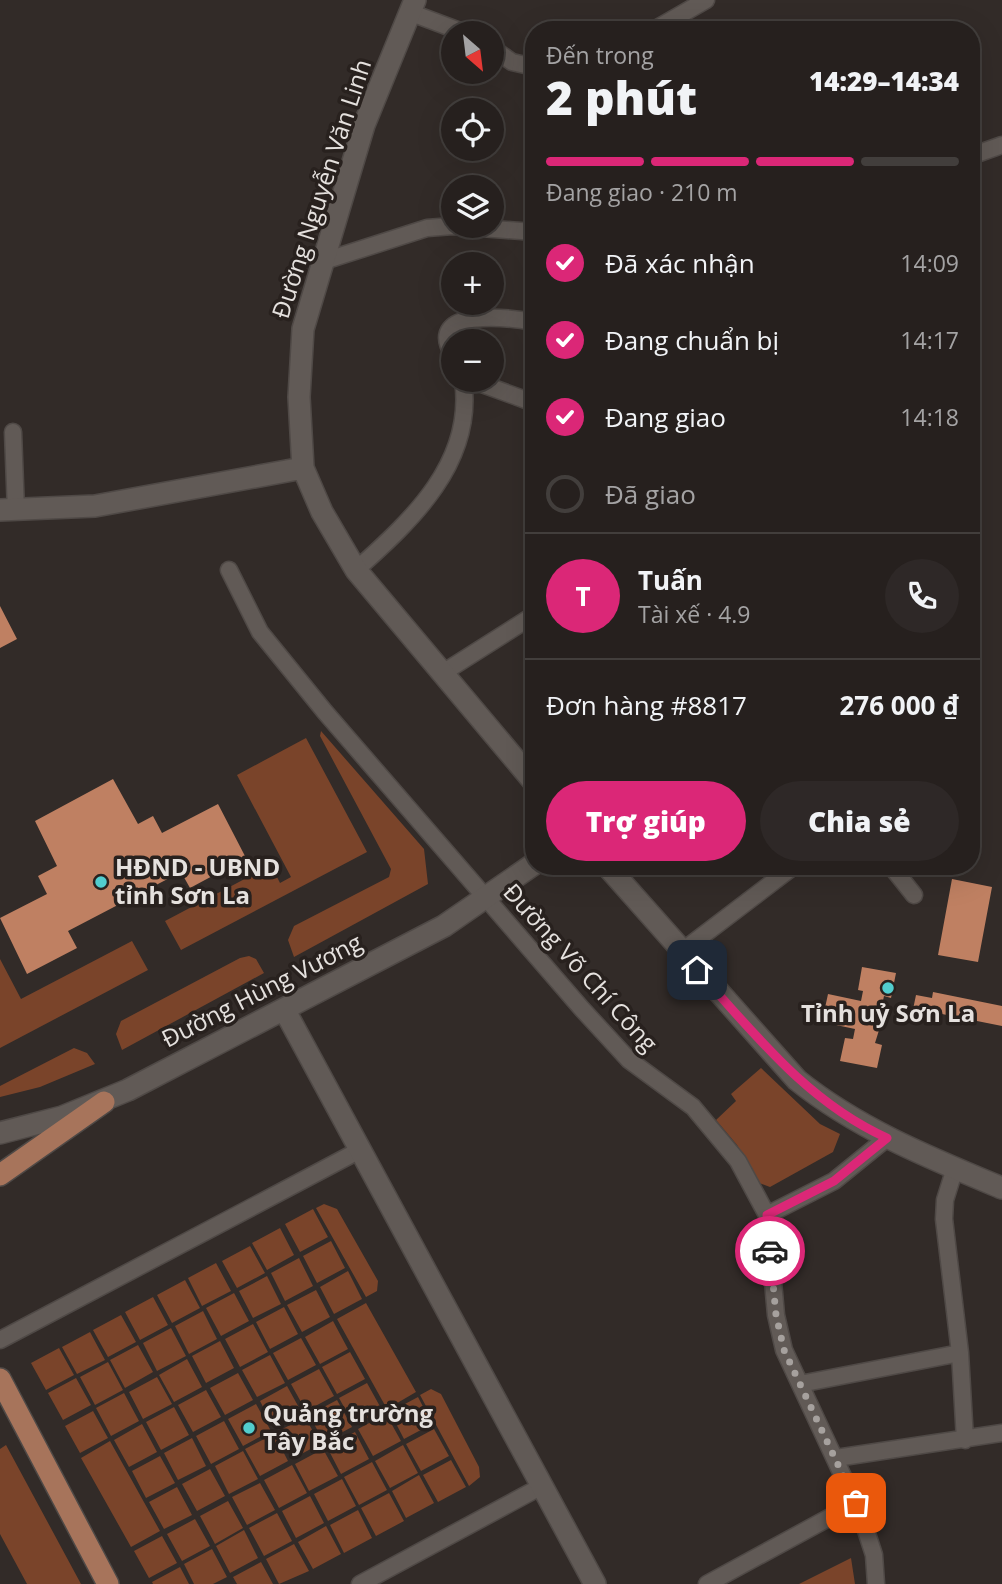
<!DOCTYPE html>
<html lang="vi">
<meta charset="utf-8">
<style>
:root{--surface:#26201e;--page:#2e2827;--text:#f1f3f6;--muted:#a4a3a4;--line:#423e3c;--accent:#db2777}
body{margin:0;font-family:"Open Sans",sans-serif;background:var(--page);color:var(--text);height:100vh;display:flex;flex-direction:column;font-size:26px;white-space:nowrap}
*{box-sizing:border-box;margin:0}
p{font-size:23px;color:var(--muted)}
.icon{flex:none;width:38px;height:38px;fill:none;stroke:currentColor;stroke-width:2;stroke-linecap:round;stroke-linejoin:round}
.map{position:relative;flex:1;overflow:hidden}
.drawer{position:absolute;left:525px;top:21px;width:455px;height:854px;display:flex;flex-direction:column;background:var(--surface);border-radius:28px;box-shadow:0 7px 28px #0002,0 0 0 2px var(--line)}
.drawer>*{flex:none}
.needle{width:46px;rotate:152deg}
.fabs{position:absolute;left:441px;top:21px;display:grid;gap:14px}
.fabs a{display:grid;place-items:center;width:63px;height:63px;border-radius:50%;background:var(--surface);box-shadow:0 7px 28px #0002,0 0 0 2px var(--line);font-size:35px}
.pin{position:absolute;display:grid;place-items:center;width:60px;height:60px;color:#fff;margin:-30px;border-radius:14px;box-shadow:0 4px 10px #0006}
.courier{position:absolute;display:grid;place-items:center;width:70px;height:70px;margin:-35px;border:5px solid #db2777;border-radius:50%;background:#fff;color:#222;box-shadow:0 2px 9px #0007}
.headline em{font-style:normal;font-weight:800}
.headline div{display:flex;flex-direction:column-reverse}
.headline{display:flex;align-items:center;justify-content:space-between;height:119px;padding:0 21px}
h1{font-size:46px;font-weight:800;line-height:52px}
.bar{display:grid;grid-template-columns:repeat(4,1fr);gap:10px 7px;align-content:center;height:84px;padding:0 21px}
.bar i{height:9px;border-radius:5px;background:var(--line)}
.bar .active{background:var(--accent)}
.bar p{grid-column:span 4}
.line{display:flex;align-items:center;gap:18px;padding:0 21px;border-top:2px solid var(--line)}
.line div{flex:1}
.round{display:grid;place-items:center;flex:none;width:74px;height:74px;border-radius:37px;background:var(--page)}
ol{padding:0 21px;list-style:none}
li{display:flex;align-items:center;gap:21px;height:77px}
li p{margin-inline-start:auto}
li .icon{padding:7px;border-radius:50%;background:var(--accent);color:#fff;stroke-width:4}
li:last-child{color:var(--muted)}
li i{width:38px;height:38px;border:4px solid var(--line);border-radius:50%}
.cta{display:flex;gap:14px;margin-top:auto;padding:14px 21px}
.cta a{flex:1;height:80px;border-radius:42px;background:var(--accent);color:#fff;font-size:28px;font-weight:800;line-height:80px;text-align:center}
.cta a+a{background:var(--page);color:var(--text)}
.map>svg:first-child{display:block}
</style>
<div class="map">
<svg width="1002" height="1584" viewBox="0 0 1002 1584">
<rect width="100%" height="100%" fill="#322b28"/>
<!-- green -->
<path fill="#7a442a" d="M321 731 424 849 428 884 294 957 288 940 294 926 389 877 391 869 320 736Z
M306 738 367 852 181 950 165 921 271 865 280 883 291 877 237 775Z
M132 941 148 970 0 1048V959L21 999Z
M249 956 256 959 264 973 122 1050 116 1034 121 1021 240 958Z
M74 1048 87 1053 95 1064 40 1087 0 1097V1086Z
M761 1068 820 1124 840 1134 833 1152 770 1187 759 1183 737 1145 716 1120 736 1101 731 1094Z
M324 1204 337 1209 378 1281 377 1291 366 1297 316 1208Z
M313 1209 328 1237 300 1252 285 1224Z
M280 1228 294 1255 267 1270 252 1243Z
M331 1241 345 1268 317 1283 303 1256Z
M250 1246 265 1273 237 1288 222 1261Z
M299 1258 313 1286 285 1301 271 1273Z
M216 1263 231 1291 202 1306 188 1278Z
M348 1271 362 1299 334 1314 320 1287Z
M267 1276 281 1304 253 1318 239 1291Z
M185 1280 200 1308 172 1323 157 1295Z
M316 1290 330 1317 302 1332 287 1305Z
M234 1293 249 1321 221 1336 206 1308Z
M153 1297 168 1325 140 1340 125 1312Z
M366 1303 416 1392 387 1409 337 1319Z
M284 1307 298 1334 270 1349 256 1322Z
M203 1311 217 1339 189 1354 175 1326Z
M121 1315 136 1342 108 1357 93 1330Z
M333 1321 348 1349 320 1364 305 1337Z
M253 1324 268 1352 240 1367 225 1339Z
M171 1328 186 1356 157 1371 143 1343Z
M90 1332 105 1360 77 1374 62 1347Z
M301 1338 316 1365 288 1380 273 1353Z
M220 1341 234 1368 206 1383 192 1356Z
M138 1345 153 1372 125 1388 110 1360Z
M59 1348 74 1375 46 1390 31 1363Z
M350 1352 365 1379 337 1394 322 1367Z
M270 1355 285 1383 257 1397 242 1370Z
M187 1359 202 1387 174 1402 159 1375Z
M108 1362 123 1390 95 1405 80 1377Z
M319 1369 334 1396 306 1411 291 1384Z
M238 1373 253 1400 225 1415 210 1388Z
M157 1377 172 1404 143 1419 129 1392Z
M76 1378 91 1405 63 1420 48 1393Z
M367 1383 382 1410 354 1425 339 1398Z
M287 1386 302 1413 274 1428 260 1401Z
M431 1389 441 1394 479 1467 480 1477 469 1486 420 1395Z
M206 1390 221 1417 193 1432 178 1405Z
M124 1393 139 1421 111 1436 96 1408Z
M418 1397 432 1424 404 1439 390 1412Z
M337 1400 352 1427 324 1442 309 1415Z
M256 1404 271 1431 243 1446 228 1419Z
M174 1407 189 1435 161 1450 146 1422Z
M93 1411 108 1438 80 1453 65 1426Z
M386 1414 401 1441 373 1456 358 1429Z
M305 1417 320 1444 292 1459 277 1432Z
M224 1421 239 1449 211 1464 196 1436Z
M142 1424 157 1452 129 1467 114 1440Z
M434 1429 449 1456 421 1471 406 1444Z
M355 1432 369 1459 341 1474 327 1447Z
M274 1434 288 1461 260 1476 245 1449Z
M192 1438 206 1466 178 1480 164 1453Z
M110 1441 160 1531 131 1547 81 1458Z
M6 1445 81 1584H27L0 1534V1449Z
M403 1445 418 1473 390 1488 375 1461Z
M323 1449 338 1476 309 1491 295 1464Z
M243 1451 258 1479 229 1494 215 1466Z
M160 1456 175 1483 146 1498 132 1471Z
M451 1460 466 1487 438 1502 423 1475Z
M372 1462 387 1490 359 1505 344 1477Z
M292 1465 307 1493 279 1508 264 1480Z
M210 1469 225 1496 197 1511 182 1484Z
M419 1475 434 1503 406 1518 392 1491Z
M342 1479 356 1506 328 1521 314 1494Z
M260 1483 275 1510 247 1525 232 1497Z
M177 1487 192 1515 164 1529 149 1502Z
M389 1493 404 1521 376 1536 361 1508Z
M310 1496 324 1523 296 1538 282 1511Z
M228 1501 243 1528 215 1544 200 1516Z
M358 1510 372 1538 344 1553 330 1525Z
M277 1513 292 1541 264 1556 249 1528Z
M195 1519 210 1546 182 1561 167 1534Z
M326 1526 341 1554 313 1569 298 1542Z
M244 1530 258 1558 230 1573 216 1546Z
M162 1536 177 1563 149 1578 134 1551Z
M294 1544 309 1571 279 1584 266 1559Z
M212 1549 227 1577 213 1584H194L184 1564Z
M851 1558 855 1584H798H799Z
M261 1562 273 1584H237L233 1577Z
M180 1567 189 1584H153L152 1582Z"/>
<!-- building -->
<path fill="#bf8062" d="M0 606 17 639 0 648Z
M113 779 138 824 153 816 162 833 218 804 246 858 190 888 181 872 68 931 77 948 27 974 0 918 47 894 38 876 57 866 35 821Z
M952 879 992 887 978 962 938 955Z
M862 967 896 973 891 998 884 996 881 1010 885 1011 875 1043 882 1045 877 1068 840 1061 845 1038 853 1039 855 1029 822 1022 828 994 861 1001 863 991 858 990Z
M933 992 1002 1006V1026L932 1012 930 1023 911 1019 916 995 932 998Z"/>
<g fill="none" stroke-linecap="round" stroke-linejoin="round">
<defs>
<path id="street" d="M409 12 465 33
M654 30 706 0
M492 48 512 62 534 67
M971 156 1002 145
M454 226 534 232
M321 262 427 228 453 226
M453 355C424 306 512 318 534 322
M471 380 534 403
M13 432 16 511
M229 570 260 632 325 712 582 1009 629 1060 693 1107 738 1161 767 1215 776 1315 784 1350 861 1515 874 1555 876 1584
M356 570C412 520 475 462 463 380
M441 674 534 615
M891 866 914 895
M681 952 794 866
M955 1168 945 1200 944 1219 960 1353 965 1440
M767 1215 834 1181 887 1138
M0 1340 360 1150
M800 1384 960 1353
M836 1458 1002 1433
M360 1584 542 1486
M707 1584 856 1503"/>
<path id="secondary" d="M415 0 364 125 303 329 299 397 303 468 322 512 356 570 534 782
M0 510 95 506 303 468
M607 866 797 1080C858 1129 930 1158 1002 1188
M284 1009 595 1584
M0 1133 62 1117 128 1090 444 926 534 864"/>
<path id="primary" d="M0 1175 104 1102
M0 1379 108 1584"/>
</defs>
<!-- street casing -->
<use href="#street" stroke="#4f4946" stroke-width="19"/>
<!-- secondary casing -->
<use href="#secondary" stroke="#4f4946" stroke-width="24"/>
<!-- primary casing -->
<use href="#primary" stroke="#4f4946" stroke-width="24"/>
<!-- street -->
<use href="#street" stroke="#615a56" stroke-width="16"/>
<!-- secondary -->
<use href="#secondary" stroke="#615a56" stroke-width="21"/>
<!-- primary -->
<use href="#primary" stroke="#a7745b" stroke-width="21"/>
</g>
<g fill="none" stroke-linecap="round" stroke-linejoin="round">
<!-- done -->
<path stroke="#a6a19e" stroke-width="7" stroke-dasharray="0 12.6" d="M770 1251 776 1315 784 1350 856 1503"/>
<!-- route -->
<path stroke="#db2777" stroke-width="9" d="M697 970C754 1033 807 1102 887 1138L834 1181 767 1215 770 1251"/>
</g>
<!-- markers -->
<g fill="#52cdce" stroke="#28211e" stroke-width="2.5">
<circle cx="101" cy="882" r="7"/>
<circle cx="888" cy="988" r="7"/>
<circle cx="249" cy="1428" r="7"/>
</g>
<g text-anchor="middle" stroke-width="7" stroke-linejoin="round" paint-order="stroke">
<!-- street labels -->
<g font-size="24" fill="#e5e1de" stroke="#28211e">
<text transform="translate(322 189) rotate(-72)" y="8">Đường Nguyễn Văn Linh</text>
<text transform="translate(580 968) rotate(48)" y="8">Đường Võ Chí Công</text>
<text transform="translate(262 991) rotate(-27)" y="8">Đường Hùng Vương</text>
</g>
<!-- poi labels -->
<g font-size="24" font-weight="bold" fill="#e5e1de" stroke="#28211e" text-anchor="start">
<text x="115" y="876">HĐND - UBND<tspan x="115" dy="28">tỉnh Sơn La</tspan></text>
<text x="888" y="1022" text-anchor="middle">Tỉnh uỷ Sơn La</text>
<text x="263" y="1422">Quảng trường<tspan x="263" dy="28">Tây Bắc</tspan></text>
</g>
</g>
</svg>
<div class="fabs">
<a><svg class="needle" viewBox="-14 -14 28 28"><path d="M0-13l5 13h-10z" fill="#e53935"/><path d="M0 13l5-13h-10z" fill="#a4a3a4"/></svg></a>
<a><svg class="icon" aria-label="locate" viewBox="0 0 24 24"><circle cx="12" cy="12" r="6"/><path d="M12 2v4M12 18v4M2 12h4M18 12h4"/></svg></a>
<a><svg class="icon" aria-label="layers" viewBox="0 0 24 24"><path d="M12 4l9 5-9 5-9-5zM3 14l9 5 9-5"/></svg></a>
<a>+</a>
<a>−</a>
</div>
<div class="pin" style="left:856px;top:1503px;background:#ea580c"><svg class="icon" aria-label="bag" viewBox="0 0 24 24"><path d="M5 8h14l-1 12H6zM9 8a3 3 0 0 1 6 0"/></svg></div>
<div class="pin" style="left:697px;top:970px;background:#1f2937"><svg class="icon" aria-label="home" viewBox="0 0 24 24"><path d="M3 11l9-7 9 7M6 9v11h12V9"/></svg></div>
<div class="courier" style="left:770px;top:1251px"><svg class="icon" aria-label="car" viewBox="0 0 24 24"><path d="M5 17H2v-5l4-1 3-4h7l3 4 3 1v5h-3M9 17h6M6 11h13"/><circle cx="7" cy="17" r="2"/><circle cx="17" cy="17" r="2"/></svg></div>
<section class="drawer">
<div class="headline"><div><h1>2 phút</h1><p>Đến trong</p></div><em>14:29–14:34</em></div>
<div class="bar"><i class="active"></i><i class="active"></i><i class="active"></i><i></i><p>Đang giao · 210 m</p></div>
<ol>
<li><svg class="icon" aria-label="check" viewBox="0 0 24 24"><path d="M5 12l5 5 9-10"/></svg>Đã xác nhận<p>14:09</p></li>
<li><svg class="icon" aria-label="check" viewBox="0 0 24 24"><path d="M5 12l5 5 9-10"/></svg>Đang chuẩn bị<p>14:17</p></li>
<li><svg class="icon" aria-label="check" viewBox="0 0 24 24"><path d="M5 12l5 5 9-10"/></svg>Đang giao<p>14:18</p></li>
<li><i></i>Đã giao</li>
</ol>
<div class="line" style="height:126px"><b class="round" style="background:var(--accent);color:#fff">T</b><div><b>Tuấn</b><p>Tài xế · 4.9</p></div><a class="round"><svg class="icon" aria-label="phone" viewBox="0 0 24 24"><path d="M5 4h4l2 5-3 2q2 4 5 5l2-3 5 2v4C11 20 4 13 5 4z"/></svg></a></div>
<div class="line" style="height:91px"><div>Đơn hàng #8817</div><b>276 000 ₫</b></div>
<div class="cta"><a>Trợ giúp</a><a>Chia sẻ</a></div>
</section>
</div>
